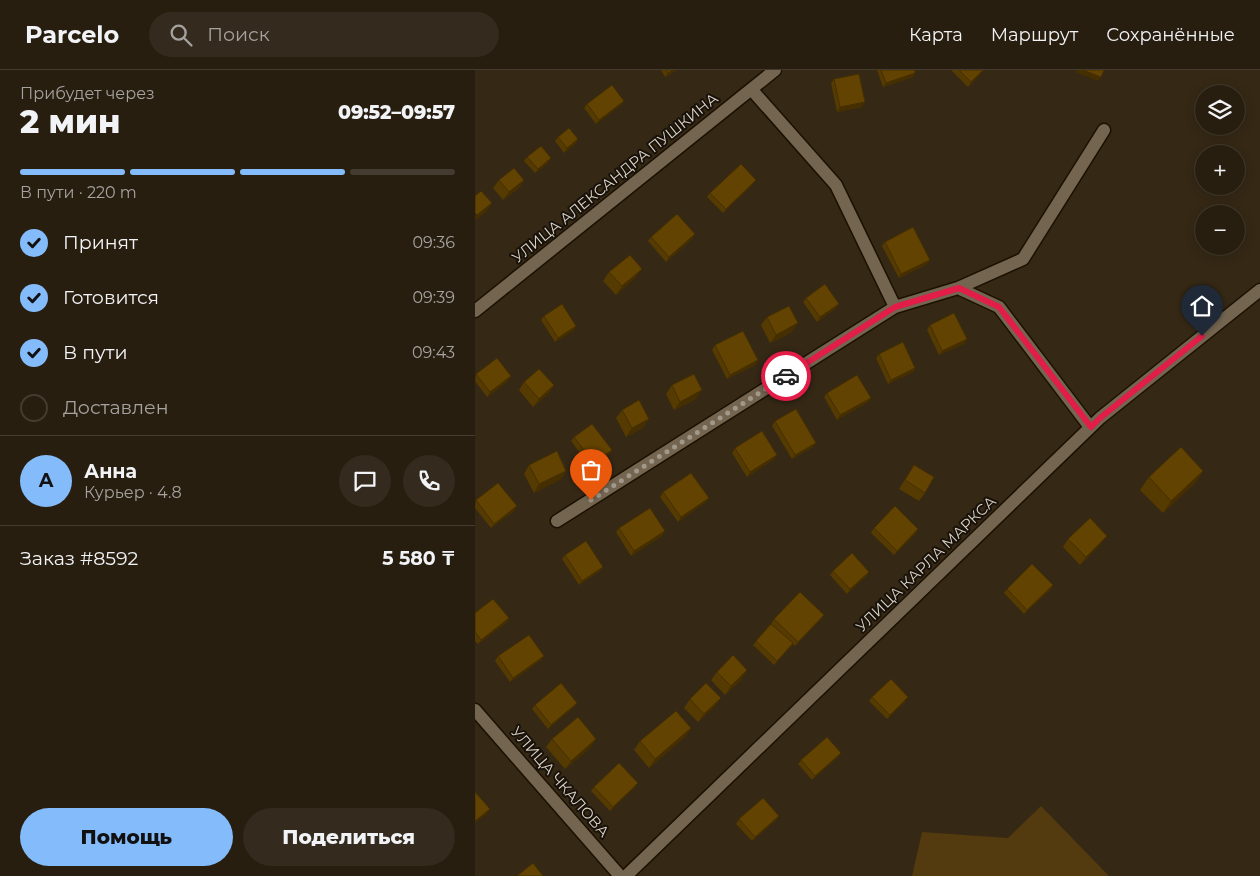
<!DOCTYPE html>
<html lang="ru">
<meta charset="utf-8">
<style>
:root{--surface:#281e10;--page:#342b1e;--text:#f1f3f6;--muted:#a5a29f;--line:#443c30;--accent:#84bcfb}
body{margin:0;font-family:Montserrat,sans-serif;background:var(--page);color:var(--text);height:100vh;display:flex;flex-direction:column;font-size:19px;white-space:nowrap}
*{box-sizing:border-box;margin:0}
p{font-size:16px;color:var(--muted)}
.icon{flex:none;width:28px;height:28px;fill:none;stroke:currentColor;stroke-width:2;stroke-linecap:round;stroke-linejoin:round}
.map{position:relative;flex:1;overflow:hidden}
.drawer{display:flex;flex-direction:column;background:var(--surface);width:475px}
.drawer>*{flex:none}
.controls{position:absolute;left:720px;top:15px;display:grid;gap:10px}
.controls a{display:grid;place-items:center;width:50px;height:50px;border-radius:50%;background:var(--surface);box-shadow:0 2px 12px #0003,0 0 0 1px var(--line);font-size:25px}
.pin{position:absolute;display:grid;place-items:center;width:42px;height:42px;color:#fff;margin:-51px -21px;border-radius:50% 50% 50% 0;rotate:-45deg;box-shadow:0 0 5px #0007}
.pin .icon{rotate:45deg}
.courier{position:absolute;display:grid;place-items:center;width:50px;height:50px;margin:-25px;border:4px solid #e11d48;border-radius:50%;background:#fff;color:#222;box-shadow:0 1px 6px #0007}
.headline em{font-style:normal;font-weight:800}
.headline div{display:flex;flex-direction:column-reverse}
.headline{display:flex;align-items:center;justify-content:space-between;height:85px;padding:0 20px}
h1{font-size:32px;font-weight:800;line-height:38px}
.bar{display:grid;grid-template-columns:repeat(4,1fr);gap:8px 5px;align-content:center;height:60px;padding:0 20px}
.bar i{height:6px;border-radius:4px;background:var(--line)}
.bar .current{background:var(--accent)}
.bar p{grid-column:span 4}
.line{display:flex;align-items:center;gap:12px;padding:0 20px;border-top:1px solid var(--line)}
.line div{flex:1}
.round{display:grid;place-items:center;flex:none;width:52px;height:52px;border-radius:26px;background:var(--page)}
ol{padding:0 20px;list-style:none}
li{display:flex;align-items:center;gap:15px;height:55px}
li p{margin-inline-start:auto}
li .icon{padding:5px;border-radius:50%;background:var(--accent);color:#111;stroke-width:4}
li:last-child{color:var(--muted)}
li i{width:28px;height:28px;border:2px solid var(--line);border-radius:50%}
.button{display:flex;gap:10px;margin-top:auto;padding:10px 20px}
.button a{flex:1;height:58px;border-radius:30px;background:var(--accent);color:#111;font-size:20px;font-weight:800;line-height:58px;text-align:center}
.button a+a{background:var(--page);color:var(--text)}
header{display:flex;align-items:center;gap:30px;box-sizing:border-box;height:70px;padding:0 25px;background:var(--surface);border-bottom:1px solid var(--line)}
header strong{font-size:24px}
nav{display:flex;gap:28px;margin-inline-start:auto;font-size:18px}
.search{width:350px;height:45px;background:var(--page);display:flex;align-items:center;gap:12px;box-sizing:border-box;padding:0 18px;border-radius:28px;color:var(--muted);font-size:19px}
main{display:flex;flex:1;min-height:0}
.map>svg:first-child{display:block}
</style>
<header>
<strong>Parcelo</strong>
<div class="search"><svg class="icon" aria-label="search" viewBox="0 0 24 24"><circle cx="10" cy="10" r="6"/><path d="M15 15l6 6"/></svg>Поиск</div>
<nav><a>Карта</a><a>Маршрут</a><a>Сохранённые</a></nav>
</header>
<main>
<section class="drawer">
<div class="headline"><div><h1>2 мин</h1><p>Прибудет через</p></div><em>09:52–09:57</em></div>
<div class="bar"><i class="current"></i><i class="current"></i><i class="current"></i><i></i><p>В пути · 220 m</p></div>
<ol>
<li><svg class="icon" aria-label="check" viewBox="0 0 24 24"><path d="M5 12l5 5 9-10"/></svg>Принят<p>09:36</p></li>
<li><svg class="icon" aria-label="check" viewBox="0 0 24 24"><path d="M5 12l5 5 9-10"/></svg>Готовится<p>09:39</p></li>
<li><svg class="icon" aria-label="check" viewBox="0 0 24 24"><path d="M5 12l5 5 9-10"/></svg>В пути<p>09:43</p></li>
<li><i></i>Доставлен</li>
</ol>
<div class="line" style="height:90px"><b class="round" style="background:var(--accent);color:#111">А</b><div><b>Анна</b><p>Курьер · 4.8</p></div><a class="round"><svg class="icon" aria-label="chat" viewBox="0 0 24 24"><path d="M4 5h16v11H9l-5 4z"/></svg></a><a class="round"><svg class="icon" aria-label="phone" viewBox="0 0 24 24"><path d="M5 4h4l2 5-3 2q2 4 5 5l2-3 5 2v4C11 20 4 13 5 4z"/></svg></a></div>
<div class="line" style="height:65px"><div>Заказ #8592</div><b>5 580 ₸</b></div>
<div class="button"><a>Помощь</a><a>Поделиться</a></div>
</section>
<div class="map">
<svg width="785" height="806" viewBox="0 0 785 806">
<rect width="100%" height="100%" fill="#352815"/>
<!-- green -->
<path fill="#533a0f" d="M566 736 634 806H437L447 762 533 768Z"/>
<g fill="none" stroke-linecap="round" stroke-linejoin="round">
<defs>
<path id="minor" d="M277 20 361 115 420 237
M483 218 548 189 629 60
M0 241 300 0
M82 451 420 237 483 218 524 237 615 357
M0 640 145 806
M151 806 625 348 785 220"/>
</defs>
<!-- minor casing -->
<use href="#minor" stroke="#1c1101" stroke-width="15"/>
<!-- minor -->
<use href="#minor" stroke="#736550" stroke-width="12"/>
</g>
<!-- wall -->
<path fill="#553a01" d="M186 0H202L190 7Z
M402 0H440L438 7 408 17Z
M476 0H509L493 17Z
M359 9 387 37 362 42 356 13Z
M149 31 146 35 121 54 109 38 112 34Z
M83 67 103 69 100 74 89 83 80 71Z
M52 87 73 93 60 103 49 91Z
M24 110H49L43 119 28 130 18 118Z
M278 114 248 143 232 127 235 123Z
M176 167 217 169 191 192 173 171Z
M410 172 455 190 452 194 424 208 407 176Z
M134 202 161 207 141 225 128 211Z
M331 228 361 238 342 252 328 232Z
M69 246 101 256 98 261 80 272 66 250Z
M292 247 317 262 295 273 286 255Z
M455 255 492 269 489 274 464 285 452 260Z
M240 275 283 290 280 295 252 309 237 280Z
M404 284 440 298 438 302 413 314 401 288Z
M1 304 33 311 12 327 0 311Z
M49 312 79 315 73 324 58 337 44 320Z
M197 315 221 329 199 340 191 324Z
M352 323 396 328 393 332 362 350 349 327Z
M147 340 168 358 151 367 141 348Z
M300 351 338 377 317 389 297 356Z
M99 367 137 380 134 384 116 398 96 371Z
M260 378 302 385 299 389 272 407 257 383Z
M54 395 91 401 86 409 59 423 49 404Z
M439 395 450 423 444 431 424 419Z
M728 401 720 413 688 443 665 420 674 407Z
M188 422 234 428 231 432 203 452 185 427Z
M1 430 39 441 16 458 0 438Z
M144 458 190 461 187 466 156 486 141 462Z
M399 458 443 459 440 464 419 485 396 463Z
M593 469 626 474 605 495 588 477Z
M90 485 128 497 125 501 104 515 87 489Z
M358 501 394 502 391 506 372 524 355 505Z
M578 515 575 520 549 544 529 523 532 519Z
M0 543 34 548 31 553 3 574 0 571Z
M299 549H346L320 576 318 574 299 595 278 575 296 554Z
M23 586 66 590 35 612 20 591Z
M242 602 267 609 250 625 236 610Z
M397 627 430 632 412 649 394 631Z
M215 629 240 636 223 652 209 638Z
M102 633 99 637 73 659 57 639 60 635Z
M216 658 210 667 174 698 159 680 165 671Z
M77 669 116 677 90 699 71 677Z
M363 687 337 710 323 694 326 690Z
M119 717H160L135 741 116 721Z
M264 749 301 750 277 771 261 754Z"/>
<!-- shaded-wall -->
<path fill="#452f01" d="M198 0H202L190 7 193 3Z
M508 0H509L493 17 496 12Z
M602 0H608L626 7 623 11 600 2Z
M440 3 438 7 408 17 411 13Z
M149 31 146 35 121 54 124 50Z
M390 32 387 37 362 42 365 37Z
M103 69 100 74 89 83 92 78Z
M76 88 73 93 60 103 63 99Z
M49 110 43 119 28 130 34 122Z
M281 110 278 114 248 143 251 139Z
M17 133 11 142 0 150V147L2 145Z
M220 164 217 169 191 192 194 187Z
M455 190 452 194 424 208 426 204Z
M167 199 161 207 141 225 147 216Z
M364 234 361 238 342 252 345 247Z
M323 253 317 262 295 273 301 265Z
M101 256 98 261 80 272 83 268Z
M492 269 489 274 464 285 467 281Z
M283 290 280 295 252 309 255 305Z
M440 298 438 302 413 314 416 310Z
M36 306 33 311 12 327 15 322Z
M79 315 73 324 58 337 64 329Z
M227 320 221 329 199 340 205 332Z
M396 328 393 332 362 350 365 345Z
M174 349 168 358 151 367 157 358Z
M341 373 338 377 317 389 320 385Z
M137 380 134 384 116 398 119 393Z
M302 385 299 389 272 407 275 402Z
M91 401 86 409 59 423 64 414Z
M728 401 720 413 688 443 696 431Z
M234 428 231 432 203 452 206 447Z
M42 436 39 441 16 458 19 454Z
M443 459 440 464 419 485 422 481Z
M190 461 187 466 156 486 159 481Z
M632 466 626 474 605 495 611 487Z
M128 497 125 501 104 515 107 511Z
M394 502 391 506 372 524 375 519Z
M578 515 575 520 549 544 552 540Z
M349 545 346 549 320 576 323 572Z
M34 548 31 553 3 574 6 570Z
M69 586 66 590 35 612 38 608Z
M272 600 267 609 250 625 256 616Z
M433 627 430 632 412 649 415 645Z
M246 628 240 636 223 652 229 644Z
M102 633 99 637 73 659 76 655Z
M216 658 210 667 174 698 180 689Z
M121 669 116 677 90 699 96 691Z
M366 683 363 687 337 710 340 706Z
M163 713 160 717 135 741 138 737Z
M15 739 12 744 0 753V751Z
M304 746 301 750 277 771 280 767Z"/>
<!-- building -->
<path fill="#634301" stroke="#452f01" d="M191 0H198L193 3Z
M406 0H440V3L411 13Z
M484 0H508L496 12Z
M608 0H629L626 7Z
M384 4 390 32 365 37 359 9Z
M137 15 149 31 124 50 112 34Z
M94 58 103 69 92 78 83 67Z
M66 76 76 88 63 99 52 87Z
M266 94 281 110 251 139 235 123Z
M39 98 49 110 34 122 24 110Z
M6 121 17 133 2 145 0 143V126Z
M202 144 220 164 194 187 176 167Z
M438 157 455 190 426 204 410 172Z
M155 185 167 199 147 216 134 202Z
M350 214 364 234 345 247 331 228Z
M87 234 101 256 83 268 69 246Z
M314 236 323 253 301 265 292 247Z
M479 243 492 269 467 281 455 255Z
M268 261 283 290 255 305 240 275Z
M428 272 440 298 416 310 404 284Z
M22 288 36 306 15 322 1 304Z
M64 299 79 315 64 329 49 312Z
M219 304 227 320 205 332 197 315Z
M382 305 396 328 365 345 352 323Z
M164 330 174 349 157 358 147 340Z
M321 339 341 373 320 385 300 351Z
M117 354 137 380 119 393 99 367Z
M287 361 302 385 275 402 260 378Z
M706 377 728 401 696 431 674 407Z
M82 381 91 401 64 414 54 395Z
M439 395 459 407 450 423 430 410Z
M216 403 234 428 206 447 188 422Z
M23 413 42 436 19 454 1 430Z
M420 436 443 459 422 481 399 458Z
M175 438 190 461 159 481 144 458Z
M615 448 632 466 611 487 593 469Z
M111 471 128 497 107 511 90 485Z
M377 483 394 502 375 519 358 501Z
M557 494 578 515 552 540 532 519Z
M325 522 349 545 323 572 299 549Z
M18 529 34 548 6 570 0 562V543Z
M296 554 318 573 302 591 281 571Z
M54 565 69 586 38 608 23 586Z
M258 585 272 600 256 616 242 602Z
M416 609 433 627 415 645 397 627Z
M86 613 102 633 76 655 60 635Z
M231 613 246 628 229 644 215 629Z
M201 641 216 658 180 689 165 671Z
M103 647 121 669 96 691 77 669Z
M352 667 366 683 340 706 326 690Z
M144 693 163 713 138 737 119 717Z
M0 722 15 739 0 751Z
M288 728 304 746 280 767 264 749Z
M58 793 68 806H42Z"/>
<g fill="none" stroke-linecap="round" stroke-linejoin="round">
<!-- done -->
<path stroke="#a29889" stroke-width="5" stroke-dasharray="0 9" d="M116 430 311 306"/>
<!-- route -->
<path stroke="#e11d48" stroke-width="6" d="M311 306 420 237 484 218 524 237 616 357 625 348 727 266"/>
</g>
<g text-anchor="middle" stroke-width="4" stroke-linejoin="round" paint-order="stroke">
<!-- street labels -->
<g font-size="15" fill="#dcd4c8" stroke="#18120a">
<text transform="translate(140 108) rotate(-39)" y="5">УЛИЦА АЛЕКСАНДРА ПУШКИНА</text>
<text transform="translate(451 494) rotate(-44)" y="5">УЛИЦА КАРЛА МАРКСА</text>
<text transform="translate(85 712) rotate(49)" y="5">УЛИЦА ЧКАЛОВА</text>
</g>
</g>
</svg>
<div class="controls">
<a><svg class="icon" aria-label="layers" viewBox="0 0 24 24"><path d="M12 4l9 5-9 5-9-5zM3 14l9 5 9-5"/></svg></a>
<a>+</a>
<a>−</a>
</div>
<div class="pin" style="left:116px;top:430px;background:#ea580c"><svg class="icon" aria-label="bag" viewBox="0 0 24 24"><path d="M5 8h14l-1 12H6zM9 8a3 3 0 0 1 6 0"/></svg></div>
<div class="pin" style="left:727px;top:266px;background:#1f2937"><svg class="icon" aria-label="home" viewBox="0 0 24 24"><path d="M3 11l9-7 9 7M6 9v11h12V9"/></svg></div>
<div class="courier" style="left:311px;top:306px"><svg class="icon" aria-label="car" viewBox="0 0 24 24"><path d="M5 17H2v-5l4-1 3-4h7l3 4 3 1v5h-3M9 17h6M6 11h13"/><circle cx="7" cy="17" r="2"/><circle cx="17" cy="17" r="2"/></svg></div>
</div>
</main>
